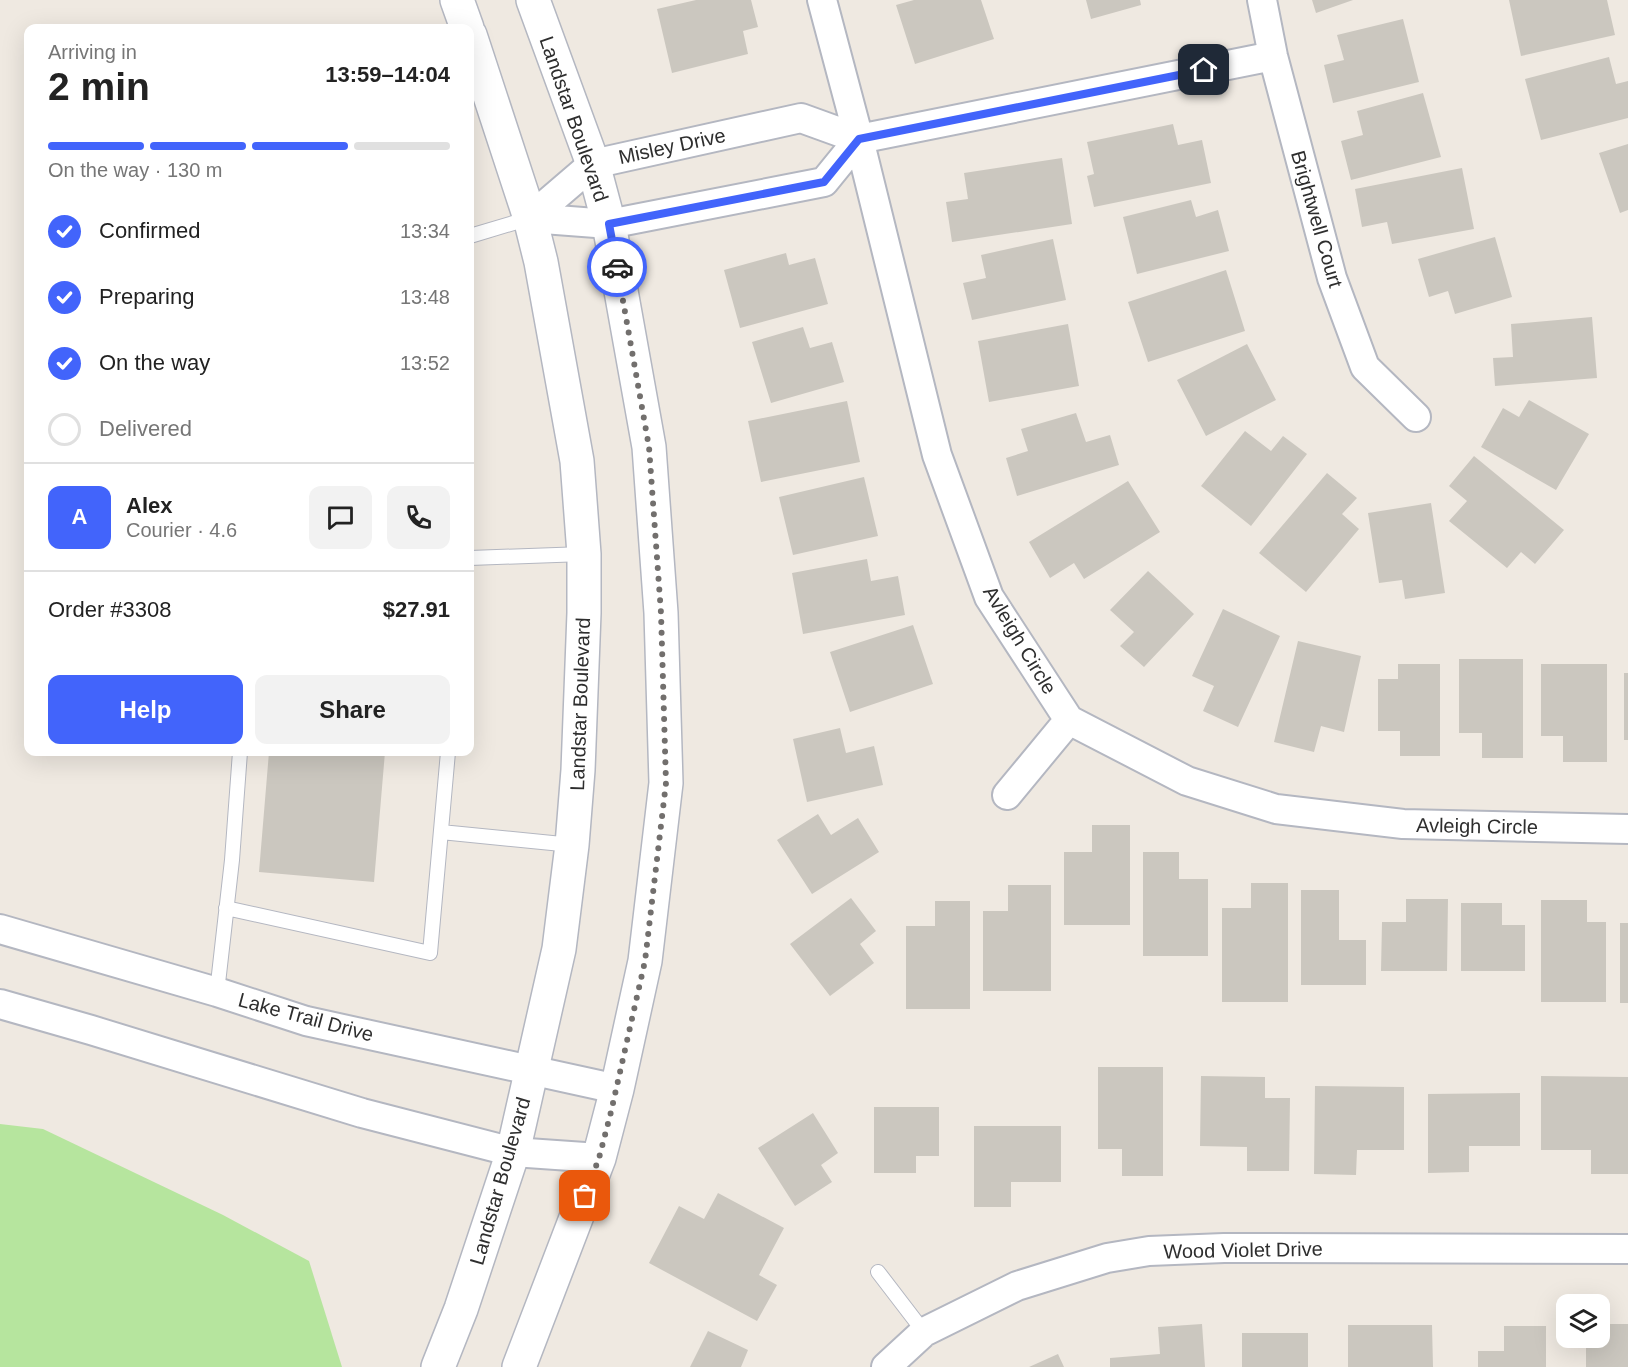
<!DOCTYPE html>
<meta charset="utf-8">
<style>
:root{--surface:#fff;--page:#f2f2f2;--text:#222;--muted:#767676;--line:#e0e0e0;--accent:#4264fb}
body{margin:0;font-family:Helvetica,sans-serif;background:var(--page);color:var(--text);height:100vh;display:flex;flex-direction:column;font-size:22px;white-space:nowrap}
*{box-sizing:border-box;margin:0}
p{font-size:20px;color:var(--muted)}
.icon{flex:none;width:33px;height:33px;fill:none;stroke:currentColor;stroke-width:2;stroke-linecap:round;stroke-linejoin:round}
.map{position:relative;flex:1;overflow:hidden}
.side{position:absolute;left:24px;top:24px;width:450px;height:732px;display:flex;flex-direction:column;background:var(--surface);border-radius:12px;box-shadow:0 6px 24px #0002}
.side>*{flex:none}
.buttons{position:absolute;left:1556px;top:1294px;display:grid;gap:12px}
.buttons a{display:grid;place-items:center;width:54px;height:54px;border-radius:12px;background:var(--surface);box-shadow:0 6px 24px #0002;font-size:30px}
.pin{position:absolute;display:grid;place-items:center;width:51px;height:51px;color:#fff;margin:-26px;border-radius:12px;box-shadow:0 3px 9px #0006}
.courier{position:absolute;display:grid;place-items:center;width:60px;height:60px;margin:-30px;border:4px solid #4264fb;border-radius:50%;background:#fff;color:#222;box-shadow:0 2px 8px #0007}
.summary em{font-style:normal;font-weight:700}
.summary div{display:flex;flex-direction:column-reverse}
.summary{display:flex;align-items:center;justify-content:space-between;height:102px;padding:0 24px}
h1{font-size:39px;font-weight:700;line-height:45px}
.bar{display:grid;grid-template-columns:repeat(4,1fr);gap:9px 6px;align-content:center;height:72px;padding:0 24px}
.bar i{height:8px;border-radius:4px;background:var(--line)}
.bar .active{background:var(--accent)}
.bar p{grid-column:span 4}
.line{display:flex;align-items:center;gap:15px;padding:0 24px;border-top:2px solid var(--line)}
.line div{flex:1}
.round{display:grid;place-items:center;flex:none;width:63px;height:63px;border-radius:12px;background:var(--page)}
ol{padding:0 24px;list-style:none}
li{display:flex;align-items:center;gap:18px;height:66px}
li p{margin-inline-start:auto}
li .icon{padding:6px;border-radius:50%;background:var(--accent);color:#fff;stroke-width:4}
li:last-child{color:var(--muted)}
li i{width:33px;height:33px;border:3px solid var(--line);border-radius:50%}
.action{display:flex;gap:12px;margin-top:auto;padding:12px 24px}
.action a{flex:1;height:69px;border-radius:12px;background:var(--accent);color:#fff;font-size:24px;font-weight:700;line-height:69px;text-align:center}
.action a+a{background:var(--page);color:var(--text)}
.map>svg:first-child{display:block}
</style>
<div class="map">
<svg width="1628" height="1367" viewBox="0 0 1628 1367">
<rect width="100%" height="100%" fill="#efe9e1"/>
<!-- green -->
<path fill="#b6e59e" d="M0 1124 43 1129 223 1215 309 1261 342 1367H0Z"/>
<!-- building -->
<path fill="#cbc7bf" d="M696 0H751L758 27 743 31 748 54 672 73 657 9Z
M914 0H981L994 39 915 64 896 5Z
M1086 0H1140L1141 5 1091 19Z
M1312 0H1353L1316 13Z
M1509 0H1607L1615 35 1521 56Z
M1403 19 1419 82 1333 103 1324 65 1344 60 1337 35Z
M1609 57 1616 84 1628 81V118L1541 140 1525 79Z
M1423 93 1441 157 1351 180 1341 141 1363 135 1357 111Z
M1173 124 1178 145 1202 140 1211 183 1094 207 1087 176 1094 174 1087 142Z
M1628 144V210L1620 213 1599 153Z
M1062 158 1072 224 952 242 946 202 968 199 964 173Z
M1462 168 1474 229 1392 244 1387 222 1362 227 1355 189Z
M1191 200 1196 217 1218 210 1229 251 1137 274 1123 217Z
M1495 237 1512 297 1455 314 1448 291 1429 297 1418 259Z
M1053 239 1066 300 972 320 963 283 986 278 981 255Z
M786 253 789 265 815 258 828 304 740 328 724 270Z
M1226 270 1245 331 1148 362 1128 302Z
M1592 317 1597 378 1495 386 1493 358 1513 357 1511 324Z
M1068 324 1079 386 989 402 978 341Z
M803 327 810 348 832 342 844 382 771 403 752 342Z
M1247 344 1276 400 1206 436 1177 380Z
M1529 400 1589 434 1556 490 1481 447 1503 408 1519 417Z
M847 401 860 462 761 482 748 421Z
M1076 413 1086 442 1110 435 1119 465 1017 496 1006 458 1028 451 1021 429Z
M1245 431 1271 451 1283 436 1307 454 1251 526 1201 486Z
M1474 456 1564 530 1535 564 1521 552 1507 568 1449 521 1467 501 1449 486Z
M1327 473 1357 498 1342 514 1359 529 1306 592 1259 553Z
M864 477 878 536 793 555 779 497Z
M1128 481 1160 532 1084 579 1074 563 1050 578 1029 542Z
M1431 503 1445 593 1405 599 1402 580 1379 583 1368 513Z
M867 559 871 581 898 576 905 615 803 634 792 573Z
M1148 571 1194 614 1144 667 1120 646 1134 632 1110 610Z
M1223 609 1280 636 1238 727 1203 711 1214 686 1192 676Z
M913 625 933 684 850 712 830 652Z
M1298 641 1361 656 1344 732 1321 726 1314 752 1274 742Z
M1459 659H1523V758H1482V733H1459Z
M1398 664H1440V756H1400V731H1378V679H1398Z
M1541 664H1607V762H1563V736H1541Z
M1624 673H1628V740H1624Z
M840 728 846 753 874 746 883 785 807 802 793 739Z
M269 752H385L374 882 259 872Z
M818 814 831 835 858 818 879 852 812 894 777 840Z
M1092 825H1130V925H1064V852H1092Z
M1143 852H1179V879H1208V956H1143Z
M1251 883H1288V1002H1222V908H1251Z
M1008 885H1051V991H983V911H1008Z
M1301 890H1339V940H1366V985H1301Z
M851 898 876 931 860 944 874 963 830 996 790 944Z
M1406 899H1448L1447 971H1381L1382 922H1406Z
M1541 900H1587V922H1606V1002H1541Z
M935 901H970V1009H906V926H935Z
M1461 903H1502V925H1525V971H1461Z
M1620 923H1628V1003H1620Z
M1098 1067H1163V1176H1122V1149H1098Z
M1201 1076 1265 1077V1098H1290L1289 1171H1247V1147L1200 1146Z
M1541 1076 1628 1077V1174H1591V1150H1541Z
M1315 1086 1404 1087V1150H1357L1356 1175 1314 1174Z
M1520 1093V1146H1469V1172L1428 1173V1094Z
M874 1107H939V1156H916V1173H874Z
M813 1113 838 1153 821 1165 832 1182 795 1206 758 1148Z
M974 1126H1061V1182H1011V1207H974Z
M718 1193 784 1228 759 1275 777 1285 757 1321 649 1263 679 1206 704 1219Z
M1202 1324 1205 1367H1110V1358L1160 1354 1158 1327Z
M1599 1324H1628V1367H1586V1338H1599Z
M1348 1325H1432L1433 1367H1348Z
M1504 1326H1546V1367H1478V1351H1504Z
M708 1331 748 1350 741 1367H690Z
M1242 1333H1308V1367H1242Z
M1058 1354 1064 1367H1029Z"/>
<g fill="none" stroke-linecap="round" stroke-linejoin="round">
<defs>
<path id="service" d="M470 236 530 218
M470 558 584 554
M441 832 572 845
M226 908 430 953 448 752
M217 992 232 860 240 752
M878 1272 924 1332"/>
<path id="minor" d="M822 0 859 139 937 455 989 597 1069 720 1187 781 1276 809 1403 824 1628 829
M1262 0 1273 56 1332 278 1365 367 1416 417
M530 218 593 164 801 118 859 139 1273 56
M530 218 609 224 824 182 859 139
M1007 795 1069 720
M0 929 217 992 306 1021 617 1089
M0 1004 91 1030 362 1113 513 1152 599 1158
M886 1367 924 1332 1017 1286 1107 1258 1149 1251 1224 1248 1628 1249"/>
<path id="secondary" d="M457 0 467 28
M438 1367 461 1309 513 1152 559 949 572 845 578 770 584 613V554L577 461 541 262 530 218 470 35
M519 1367 599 1158 617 1089 645 961 666 783 661 613 649 447 609 224 593 164 533 0"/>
</defs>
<!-- service casing -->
<use href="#service" stroke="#b4b7c1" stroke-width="16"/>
<!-- minor casing -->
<use href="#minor" stroke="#b4b7c1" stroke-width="32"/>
<!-- secondary casing -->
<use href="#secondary" stroke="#b4b7c1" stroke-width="36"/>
<!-- service -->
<use href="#service" stroke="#fff" stroke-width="14"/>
<!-- minor -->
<use href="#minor" stroke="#fff" stroke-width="28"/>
<!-- secondary -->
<use href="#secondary" stroke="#fff" stroke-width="33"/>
</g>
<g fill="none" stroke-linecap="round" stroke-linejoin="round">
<!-- done -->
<path stroke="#726f6d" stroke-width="6" stroke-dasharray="0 10.8" d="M585 1196 599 1158 611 1112 645 961 666 783 661 613 649 447 617 267"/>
<!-- route -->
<path stroke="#4264fb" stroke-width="8" d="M617 267 609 224 824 182 859 139 1204 70"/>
</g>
<g text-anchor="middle" stroke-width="5" stroke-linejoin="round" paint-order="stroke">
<!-- street labels -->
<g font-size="20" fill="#2e2e2e" stroke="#fff">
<text transform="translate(574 119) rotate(71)" y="7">Landstar Boulevard</text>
<text transform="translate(672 146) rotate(-12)" y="7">Misley Drive</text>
<text transform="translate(1317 219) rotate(74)" y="7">Brightwell Court</text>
<text transform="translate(1020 640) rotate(59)" y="7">Avleigh Circle</text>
<text transform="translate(580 704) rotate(-88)" y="7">Landstar Boulevard</text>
<text transform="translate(1477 826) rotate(1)" y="7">Avleigh Circle</text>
<text transform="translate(306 1017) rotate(15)" y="7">Lake Trail Drive</text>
<text transform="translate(500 1181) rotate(-74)" y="7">Landstar Boulevard</text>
<text transform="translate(1243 1250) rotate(-1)" y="7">Wood Violet Drive</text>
</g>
</g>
</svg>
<div class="buttons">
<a><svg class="icon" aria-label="layers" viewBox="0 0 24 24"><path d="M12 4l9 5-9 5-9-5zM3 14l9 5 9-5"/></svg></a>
</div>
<div class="pin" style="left:585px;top:1196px;background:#ea580c"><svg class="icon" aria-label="bag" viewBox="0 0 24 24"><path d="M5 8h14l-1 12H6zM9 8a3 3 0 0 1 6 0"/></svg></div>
<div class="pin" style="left:1204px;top:70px;background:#1f2937"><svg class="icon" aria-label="home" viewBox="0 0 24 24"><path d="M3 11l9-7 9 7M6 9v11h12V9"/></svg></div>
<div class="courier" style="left:617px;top:267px"><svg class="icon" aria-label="car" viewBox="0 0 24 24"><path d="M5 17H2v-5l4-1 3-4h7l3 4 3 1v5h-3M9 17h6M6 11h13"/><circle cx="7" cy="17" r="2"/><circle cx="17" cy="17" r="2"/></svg></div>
<section class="side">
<div class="summary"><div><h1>2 min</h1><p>Arriving in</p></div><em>13:59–14:04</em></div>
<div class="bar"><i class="active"></i><i class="active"></i><i class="active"></i><i></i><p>On the way · 130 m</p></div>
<ol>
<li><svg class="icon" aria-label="check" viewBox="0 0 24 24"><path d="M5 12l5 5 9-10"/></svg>Confirmed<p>13:34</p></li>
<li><svg class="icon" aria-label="check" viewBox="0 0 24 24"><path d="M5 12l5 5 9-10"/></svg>Preparing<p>13:48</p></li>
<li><svg class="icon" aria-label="check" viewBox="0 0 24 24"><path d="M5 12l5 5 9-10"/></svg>On the way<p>13:52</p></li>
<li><i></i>Delivered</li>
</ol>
<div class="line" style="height:108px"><b class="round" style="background:var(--accent);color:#fff">A</b><div><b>Alex</b><p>Courier · 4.6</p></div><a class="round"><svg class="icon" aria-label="chat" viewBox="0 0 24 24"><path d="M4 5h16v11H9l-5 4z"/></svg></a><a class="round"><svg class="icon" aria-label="phone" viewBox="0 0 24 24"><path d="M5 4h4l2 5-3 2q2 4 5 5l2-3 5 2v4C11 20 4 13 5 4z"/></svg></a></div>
<div class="line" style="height:78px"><div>Order #3308</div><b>$27.91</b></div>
<div class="action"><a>Help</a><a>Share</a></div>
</section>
</div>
